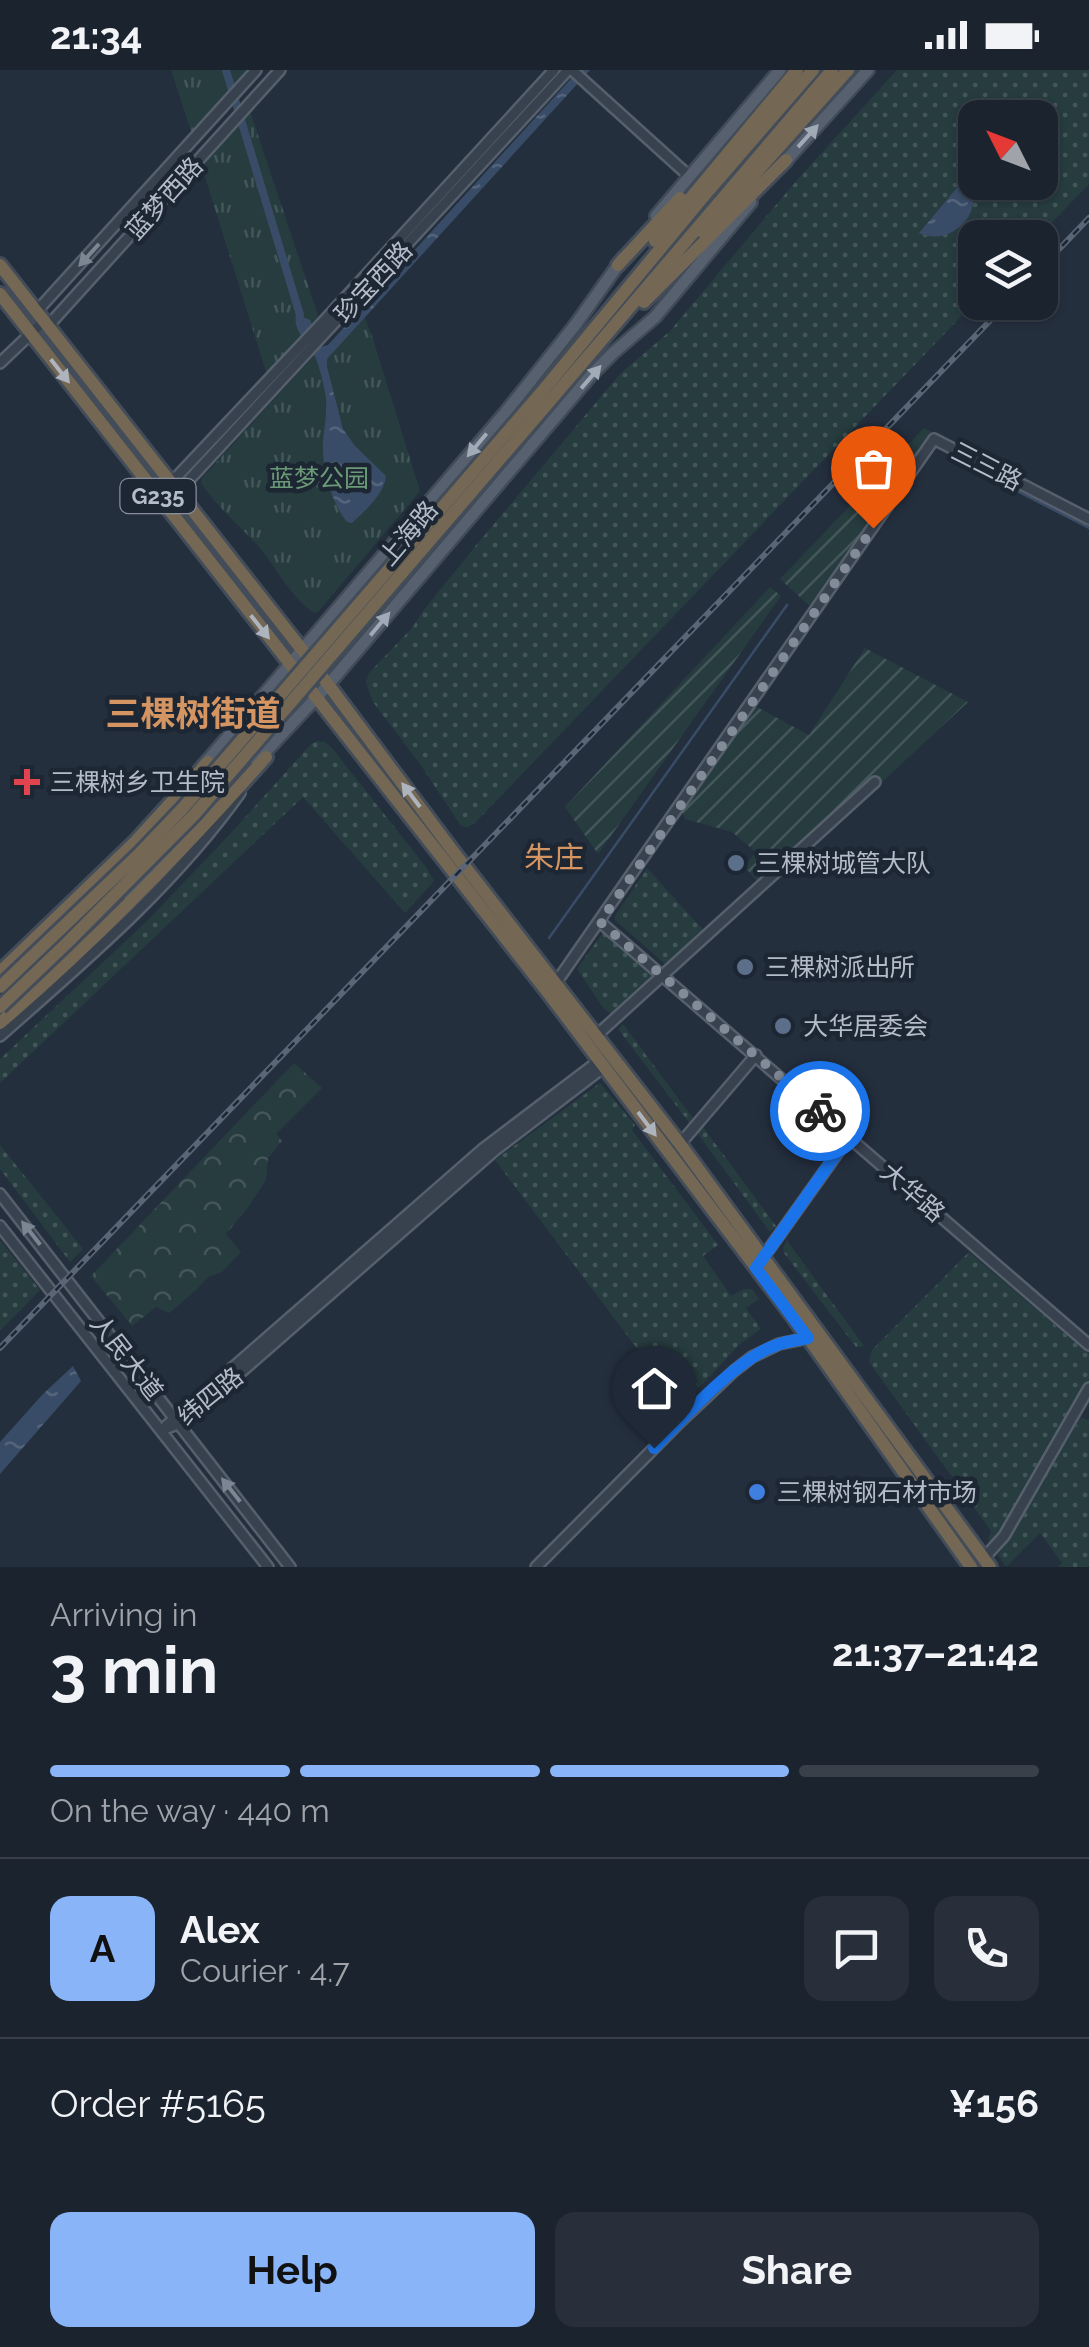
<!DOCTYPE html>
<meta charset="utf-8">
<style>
:root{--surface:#1b232e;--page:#282f3a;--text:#f1f3f6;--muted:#a0a4aa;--line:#39404a;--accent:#8ab4f8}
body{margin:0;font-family:Raleway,"Noto Sans SC",sans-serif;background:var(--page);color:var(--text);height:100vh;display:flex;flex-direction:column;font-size:38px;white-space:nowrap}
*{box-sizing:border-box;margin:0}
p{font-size:32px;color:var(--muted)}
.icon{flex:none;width:55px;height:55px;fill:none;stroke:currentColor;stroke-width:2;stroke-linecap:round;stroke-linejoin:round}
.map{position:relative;height:1497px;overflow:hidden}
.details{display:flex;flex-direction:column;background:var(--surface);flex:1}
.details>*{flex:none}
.needle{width:65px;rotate:312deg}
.tools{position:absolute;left:958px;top:30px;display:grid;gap:20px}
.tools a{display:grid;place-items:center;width:100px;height:100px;border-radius:20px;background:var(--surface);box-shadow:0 2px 8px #0004,0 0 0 2px var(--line);font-size:50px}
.pin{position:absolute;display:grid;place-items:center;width:85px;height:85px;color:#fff;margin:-102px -42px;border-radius:50% 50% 50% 0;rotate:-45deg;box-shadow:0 0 10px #0007}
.pin .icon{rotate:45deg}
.courier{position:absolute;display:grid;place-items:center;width:100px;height:100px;margin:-50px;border:8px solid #1a73e8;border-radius:50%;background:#fff;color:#222;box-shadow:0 2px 12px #0007}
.head em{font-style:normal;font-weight:700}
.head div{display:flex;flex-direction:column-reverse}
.head{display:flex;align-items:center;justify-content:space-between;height:170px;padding:0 50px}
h1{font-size:65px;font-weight:700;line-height:75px}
.bar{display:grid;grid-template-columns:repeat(4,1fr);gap:15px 10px;align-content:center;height:120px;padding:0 50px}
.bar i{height:12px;border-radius:8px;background:var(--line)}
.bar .current{background:var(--accent)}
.bar p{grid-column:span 4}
.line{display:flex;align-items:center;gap:25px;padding:0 50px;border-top:2px solid var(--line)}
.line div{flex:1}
.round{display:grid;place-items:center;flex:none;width:105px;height:105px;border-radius:20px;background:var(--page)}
.action{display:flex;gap:20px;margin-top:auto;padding:20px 50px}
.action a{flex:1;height:115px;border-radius:20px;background:var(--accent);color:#111;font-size:40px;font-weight:700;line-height:115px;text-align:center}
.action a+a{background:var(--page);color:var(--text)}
.status{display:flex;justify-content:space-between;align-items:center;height:70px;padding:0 50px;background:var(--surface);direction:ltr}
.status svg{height:28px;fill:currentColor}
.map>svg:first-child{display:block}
</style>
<div class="status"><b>21:34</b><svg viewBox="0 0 49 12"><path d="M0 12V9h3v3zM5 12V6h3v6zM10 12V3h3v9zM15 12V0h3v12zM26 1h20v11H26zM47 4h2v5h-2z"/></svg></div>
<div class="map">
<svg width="1089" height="1497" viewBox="0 0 1089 1497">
<defs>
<pattern id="grass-dots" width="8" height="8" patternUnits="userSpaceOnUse" patternTransform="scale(2.5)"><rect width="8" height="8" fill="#263c3f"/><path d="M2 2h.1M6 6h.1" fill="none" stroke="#435659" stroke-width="1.8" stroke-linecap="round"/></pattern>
<pattern id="forest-crowns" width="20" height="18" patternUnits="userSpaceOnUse" patternTransform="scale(2.5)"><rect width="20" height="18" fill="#263c3f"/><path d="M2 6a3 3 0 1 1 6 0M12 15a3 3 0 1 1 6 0" fill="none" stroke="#435659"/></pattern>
<pattern id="park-tufts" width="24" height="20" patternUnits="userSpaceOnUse" patternTransform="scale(2.5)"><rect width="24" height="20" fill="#263c3f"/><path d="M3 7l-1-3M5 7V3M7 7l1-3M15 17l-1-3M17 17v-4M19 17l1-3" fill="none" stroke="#435659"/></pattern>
<pattern id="garden-furrows" width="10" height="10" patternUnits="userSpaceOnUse" patternTransform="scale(2.5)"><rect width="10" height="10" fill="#263c3f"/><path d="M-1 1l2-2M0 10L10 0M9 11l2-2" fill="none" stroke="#435659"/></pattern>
<pattern id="water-ripples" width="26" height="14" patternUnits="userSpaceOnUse" patternTransform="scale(2.5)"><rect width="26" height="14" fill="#394c67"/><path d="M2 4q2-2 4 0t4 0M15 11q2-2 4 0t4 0" fill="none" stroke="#53647b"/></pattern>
</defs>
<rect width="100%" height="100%" fill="#242f3e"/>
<!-- grass -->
<path fill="url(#grass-dots)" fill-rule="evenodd" d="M897 0H1089V114L1038 167 975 168V232L476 752 468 757 461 756 420 694 373 632 366 612 369 603 412 558 423 541 478 473 620 304 670 261 797 110ZM975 48H1040V112H975Z
M318 671 325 672 332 678 426 797 434 811 405 843 303 727 0 1013V989L147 851 231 763 311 674Z
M647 798 704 861 665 894 615 850V846Z
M604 861 656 906 613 945 604 939 577 899Z
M623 954 695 1051 691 1055 618 959Z
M600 1013 635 1055 632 1060 718 1175 703 1186 731 1226 744 1219H752L759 1229 746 1238 761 1259 739 1275 681 1337 495 1090Z
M703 1057 776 1156 770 1162 698 1064Z
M0 1075 83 1179 70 1192 0 1099Z
M0 1170 40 1220 0 1261Z
M787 1170 796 1183 864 1276 856 1277 784 1183 783 1178Z
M969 1182 1089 1284V1311L998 1469 992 1474 988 1469 991 1461 869 1292 872 1280Z
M1081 1347 1089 1351V1497H1058L1062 1493 1040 1463 1006 1497 998 1485Z"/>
<!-- forest -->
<path fill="url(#forest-crowns)" d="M294 993 322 1018 276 1064 282 1071 268 1088 266 1110 247 1139 226 1164 241 1182 222 1202 208 1207 196 1220 169 1243 156 1237 132 1256 91 1206Z"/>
<!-- park -->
<path fill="url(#park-tufts)" d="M171 0H257L194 70Z
M250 41 319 248 267 305 201 94Z
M361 239 371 263 420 421 318 542 314 543C290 527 277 498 259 477 239 455 217 437 201 413L202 408 322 277 328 275Z"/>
<!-- garden -->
<path fill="url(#garden-furrows)" d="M924 358 934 363 813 539 780 509Z
M770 517 781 526 598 784 565 737Z
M865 578 968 632 880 714 875 710 762 809 756 810 744 796 756 782 732 762 685 749 682 742 755 636 809 665Z"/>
<!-- water -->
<path fill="url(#water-ripples)" d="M579 0H590L327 289V297L343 359 355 376 386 406C385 423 365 441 352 453L347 452C331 432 321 396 323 370 325 353 328 339 325 322 323 311 319 295 314 284 306 269 293 262 296 244L310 250 321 277 328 275Z
M964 102 969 105C972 115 975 127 972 138 966 160 940 173 919 163L956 119Z
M73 1296 81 1311 0 1404V1372L43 1324Z"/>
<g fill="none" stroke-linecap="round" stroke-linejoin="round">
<!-- stream -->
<path stroke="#394c67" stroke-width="2.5" d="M986 405 1089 458
M549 868 787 535"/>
<!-- canal -->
<path stroke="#394c67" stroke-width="8" d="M226 0 300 245"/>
<defs>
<path id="minor" d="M572 0 689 106
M37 241 256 0
M48 256 280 0
M0 293 44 251
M170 414 322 253 554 0
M177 423 568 0
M600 852 1089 1275
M560 907 934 369 1089 449
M597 965 875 712
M0 966C85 891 174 816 240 723
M680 1074 756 985
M0 1124 290 1497
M0 1156 268 1497
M760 1192 849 1067
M166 1356 484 1078 600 990
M161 1360 184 1352 494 1081 604 997
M984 1488 1004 1466 1089 1318
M536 1497 678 1354 734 1301 752 1287 779 1274 808 1268"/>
<path id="major" d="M782 95 868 0
M656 146 780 0
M257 691 328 615 592 304 613 283 655 247 751 132
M202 697 505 343 576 254 623 188
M129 825 213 737"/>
<path id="highway" d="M703 162 848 0
M655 171 797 0
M0 195 303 581 452 780 680 1074 990 1497
M618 195 680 128
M0 224 546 920 792 1245 971 1497
M644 232 786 90
M540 324 704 126 813 0
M549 332 832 0
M0 902 135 772 208 692
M0 953C96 871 183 781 266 687"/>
</defs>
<!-- minor casing -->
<use href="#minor" stroke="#565f6c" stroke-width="14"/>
<!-- major casing -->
<use href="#major" stroke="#414a57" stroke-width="16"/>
<!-- highway casing -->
<use href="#highway" stroke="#434c59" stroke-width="18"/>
<!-- minor -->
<use href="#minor" stroke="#38414e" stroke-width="9"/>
<!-- major -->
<use href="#major" stroke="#56606e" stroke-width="11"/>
<!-- highway -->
<use href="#highway" stroke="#746855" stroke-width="12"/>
<defs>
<path id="rail" d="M1040 199 1089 148
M0 1278 1008 232"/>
</defs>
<!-- rail casing -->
<use href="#rail" stroke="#5a6575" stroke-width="6"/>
<!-- rail -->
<use href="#rail" stroke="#1d2633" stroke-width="2.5" stroke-dasharray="8" stroke-linecap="butt"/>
<defs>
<path id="highway-bridge" d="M0 917 139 784 183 738 540 324
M0 937 67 873 194 745 549 332"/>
</defs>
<!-- highway-bridge casing -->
<use href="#highway-bridge" stroke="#434c59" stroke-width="18" stroke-linecap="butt"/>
<!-- highway-bridge -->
<use href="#highway-bridge" stroke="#746855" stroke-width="12"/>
</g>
<!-- one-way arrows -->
<defs><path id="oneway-solid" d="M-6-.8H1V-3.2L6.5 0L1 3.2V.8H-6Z" transform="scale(2.5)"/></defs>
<g fill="#a1aab7">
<use href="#oneway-solid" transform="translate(808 66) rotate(-48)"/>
<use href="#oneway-solid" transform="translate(591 307) rotate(-49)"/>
<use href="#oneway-solid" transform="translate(477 375) rotate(130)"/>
<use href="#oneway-solid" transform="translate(380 554) rotate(-50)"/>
</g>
<g fill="#7c8592">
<use href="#oneway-solid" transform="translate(89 185) rotate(132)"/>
<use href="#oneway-solid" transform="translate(31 1163) rotate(-128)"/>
<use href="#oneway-solid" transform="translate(231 1420) rotate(-128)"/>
</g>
<g fill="#aeb4bd">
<use href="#oneway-solid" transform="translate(60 301) rotate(52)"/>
<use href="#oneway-solid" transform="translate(260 557) rotate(52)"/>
<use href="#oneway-solid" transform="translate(411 725) rotate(-127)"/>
<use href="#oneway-solid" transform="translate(647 1054) rotate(53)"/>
</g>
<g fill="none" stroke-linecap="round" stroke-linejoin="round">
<!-- done -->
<path stroke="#828b98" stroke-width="10" stroke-dasharray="0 18" d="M820 1041 600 852 873 458"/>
<!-- route -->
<path stroke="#1a73e8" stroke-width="12" d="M654 1378C683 1348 738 1287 777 1275 787 1271 798 1270 808 1268L756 1198 849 1066 820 1041"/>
</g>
<!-- markers -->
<path fill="#e0444e" stroke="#1d2633" stroke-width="4" d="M22 697h10v10h10v10h-10v10h-10v-10h-10v-10h10z"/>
<g fill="#5c6f8a" stroke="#1d2633" stroke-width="4">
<circle cx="736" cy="793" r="10"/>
<circle cx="745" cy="897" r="10"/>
<circle cx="783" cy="956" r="10"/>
</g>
<circle fill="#3f7fe0" stroke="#1d2633" stroke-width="4" cx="757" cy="1422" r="10"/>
<g text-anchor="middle" stroke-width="9" stroke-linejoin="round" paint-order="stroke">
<!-- shield labels -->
<rect fill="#1d2633" stroke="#878f9c" stroke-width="2.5" x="120.5" y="409" width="75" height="34" rx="8"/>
<g font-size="22" font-weight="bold" fill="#b4bcc9">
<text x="158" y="434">G235</text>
</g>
<!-- street labels -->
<g font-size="25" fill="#b4bcc9" stroke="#1d2633">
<text transform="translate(164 128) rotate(-48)" y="9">蓝梦西路</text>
<text transform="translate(373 212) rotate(-47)" y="9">珍宝西路</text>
<text transform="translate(987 396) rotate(27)" y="9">三三路</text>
<text transform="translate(408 463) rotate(-50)" y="9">上海路</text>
<text transform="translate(913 1122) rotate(41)" y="9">大华路</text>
<text transform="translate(127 1287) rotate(52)" y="9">人民大道</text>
<text transform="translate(210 1326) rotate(-39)" y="9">纬四路</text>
</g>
<!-- park labels -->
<g font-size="25" fill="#6b9a76" stroke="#1d2633">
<text x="319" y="417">蓝梦公园</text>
</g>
<!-- poi labels -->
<g font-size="25" fill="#b4bcc9" stroke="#1d2633" text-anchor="start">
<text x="50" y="721">三棵树乡卫生院</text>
<text x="756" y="802">三棵树城管大队</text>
<text x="765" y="906">三棵树派出所</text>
<text x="803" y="965">大华居委会</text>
<text x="777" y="1431">三棵树钢石材市场</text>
</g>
<!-- quarter labels -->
<g font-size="30" fill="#d59563" stroke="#1d2633">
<text x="554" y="798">朱庄</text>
</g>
<!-- district labels -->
<g font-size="35" font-weight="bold" fill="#d59563" stroke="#1d2633">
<text x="193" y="656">三棵树街道</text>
</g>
</g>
</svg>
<div class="tools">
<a><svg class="needle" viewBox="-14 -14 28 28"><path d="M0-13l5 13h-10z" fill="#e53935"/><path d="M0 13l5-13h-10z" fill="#a0a4aa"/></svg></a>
<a><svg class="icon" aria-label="layers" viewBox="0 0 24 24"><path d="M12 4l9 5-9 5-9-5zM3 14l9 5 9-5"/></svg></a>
</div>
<div class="pin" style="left:873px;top:458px;background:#ea580c"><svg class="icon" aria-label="bag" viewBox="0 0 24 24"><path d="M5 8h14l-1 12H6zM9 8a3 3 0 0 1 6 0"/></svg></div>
<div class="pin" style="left:654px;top:1378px;background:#1f2937"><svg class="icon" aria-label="home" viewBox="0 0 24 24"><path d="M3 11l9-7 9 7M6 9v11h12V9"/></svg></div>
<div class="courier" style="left:820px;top:1041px"><svg class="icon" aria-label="bike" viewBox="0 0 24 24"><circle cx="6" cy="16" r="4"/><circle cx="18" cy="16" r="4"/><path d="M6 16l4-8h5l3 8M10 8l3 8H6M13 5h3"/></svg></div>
</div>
<section class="details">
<div class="head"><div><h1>3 min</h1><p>Arriving in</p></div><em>21:37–21:42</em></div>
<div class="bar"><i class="current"></i><i class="current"></i><i class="current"></i><i></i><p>On the way · 440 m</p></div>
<div class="line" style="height:180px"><b class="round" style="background:var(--accent);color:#111">A</b><div><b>Alex</b><p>Courier · 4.7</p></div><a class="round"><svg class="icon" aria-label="chat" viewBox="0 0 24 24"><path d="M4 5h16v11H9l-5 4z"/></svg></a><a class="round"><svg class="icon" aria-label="phone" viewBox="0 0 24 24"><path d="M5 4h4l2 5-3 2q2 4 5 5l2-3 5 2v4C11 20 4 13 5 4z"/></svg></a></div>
<div class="line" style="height:130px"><div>Order #5165</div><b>¥156</b></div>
<div class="action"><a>Help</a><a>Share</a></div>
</section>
